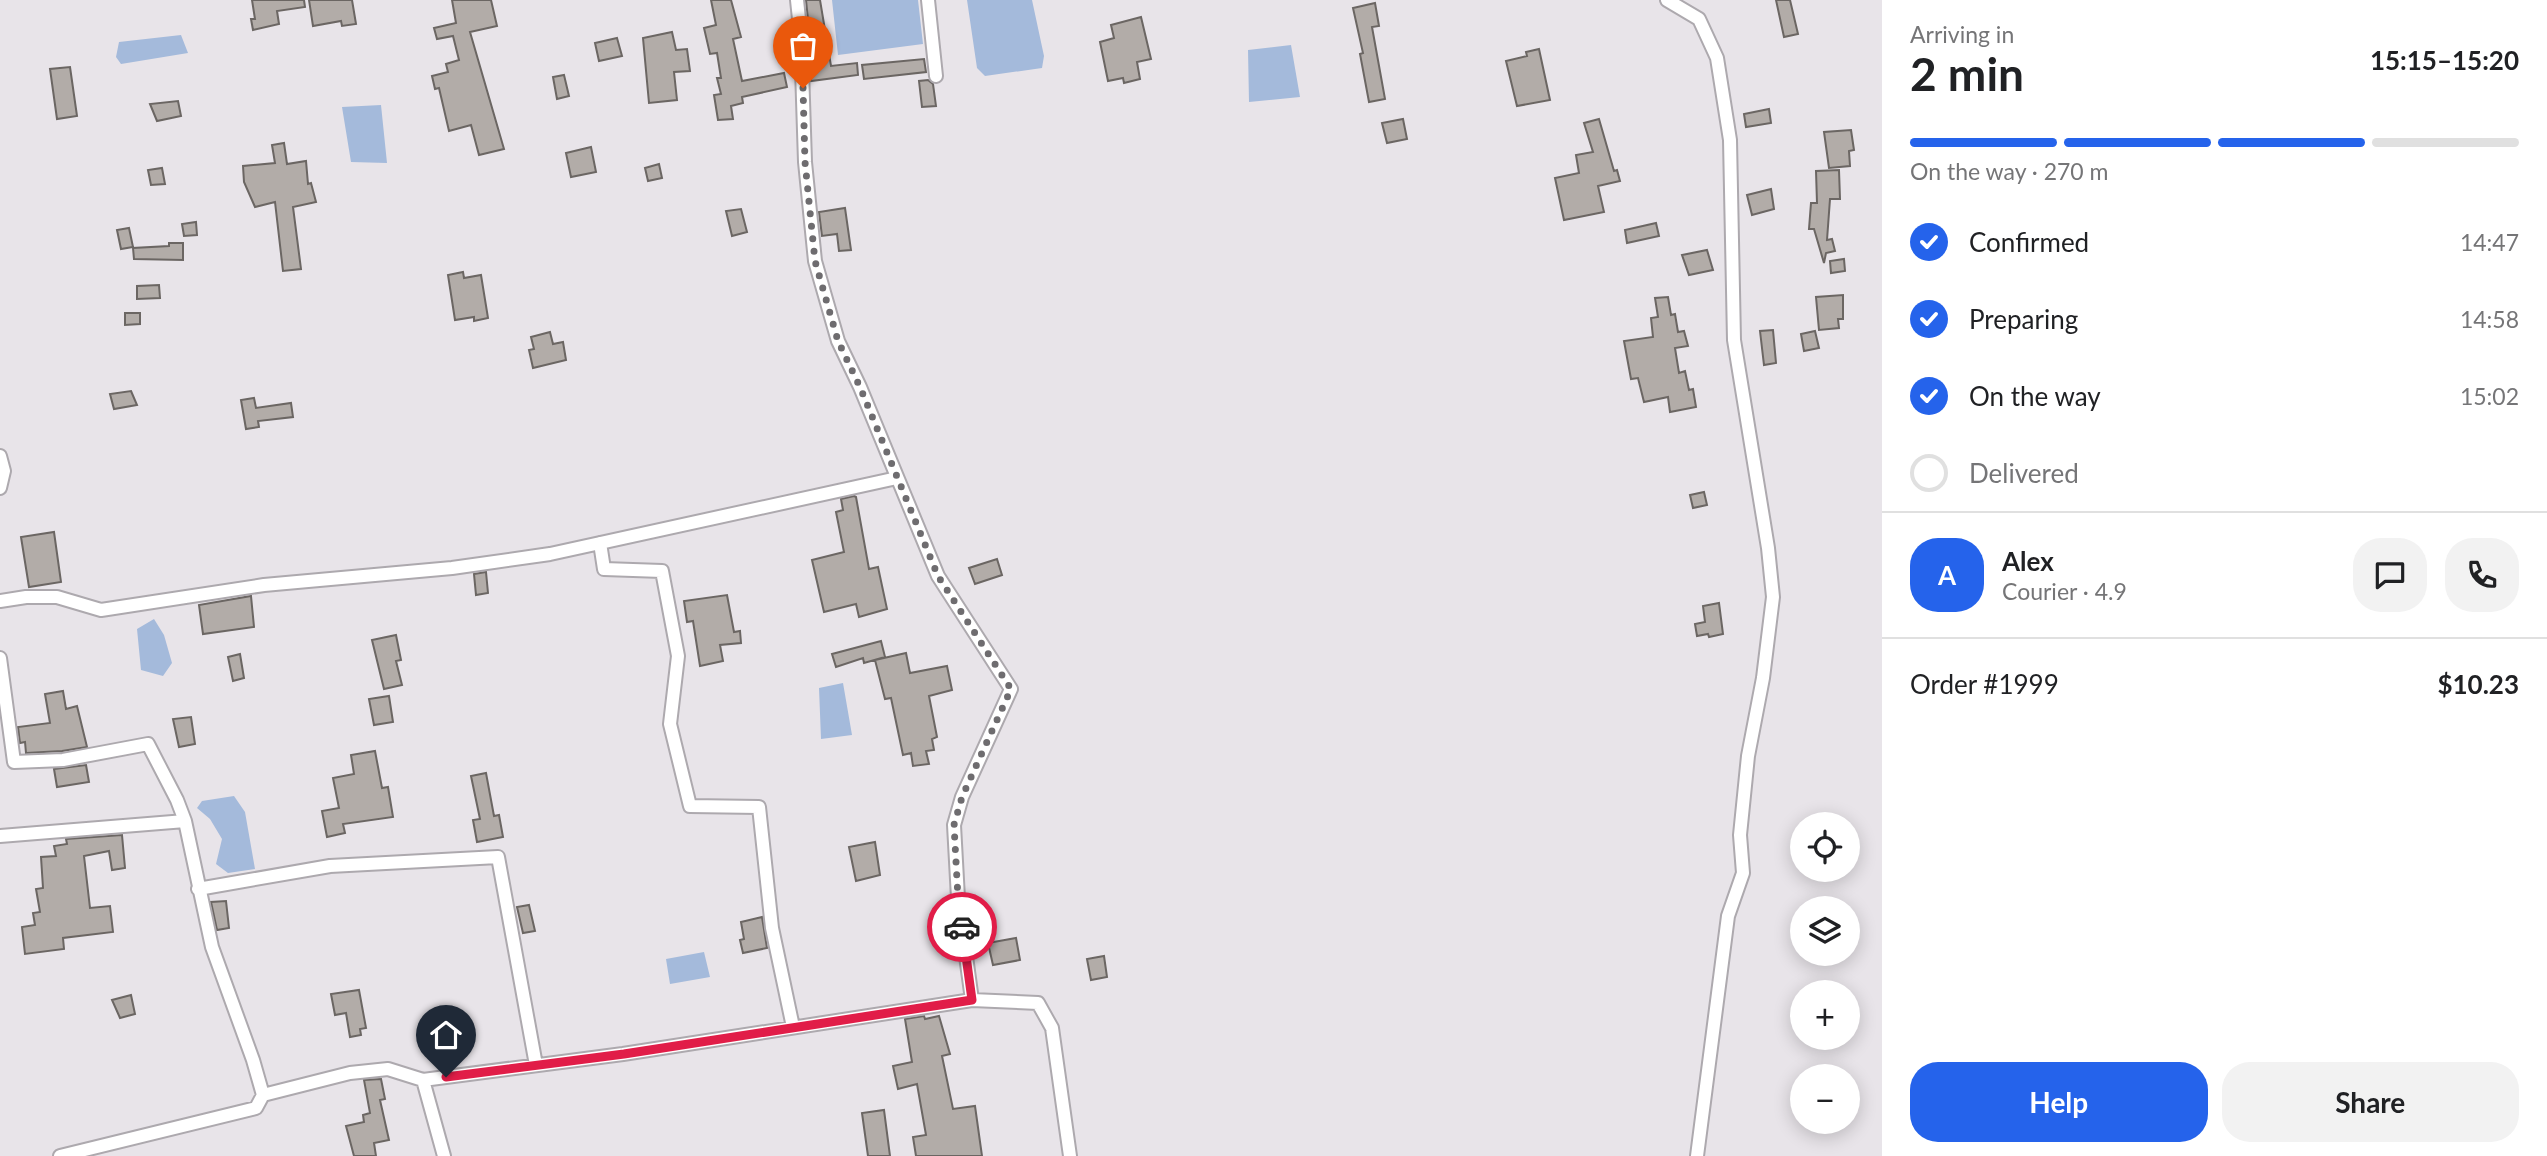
<!DOCTYPE html>
<meta charset="utf-8">
<style>
:root{--surface:#fff;--page:#f2f2f2;--text:#202124;--muted:#757577;--line:#e0e0e0;--accent:#2563eb}
body{margin:0;font-family:Lato,sans-serif;background:var(--page);color:var(--text);height:100vh;display:flex;flex-direction:column;font-size:26px;white-space:nowrap}
*{box-sizing:border-box;margin:0}
p{font-size:23px;color:var(--muted)}
.icon{flex:none;width:38px;height:38px;fill:none;stroke:currentColor;stroke-width:2;stroke-linecap:round;stroke-linejoin:round}
.map{position:relative;flex:1;overflow:hidden}
.sheet{display:flex;flex-direction:column;background:var(--surface);width:665px}
.sheet>*{flex:none}
.fabs{position:absolute;left:1790px;top:812px;display:grid;gap:14px}
.fabs a{display:grid;place-items:center;width:70px;height:70px;border-radius:50%;background:var(--surface);box-shadow:0 4px 18px #0003;font-size:35px}
.pin{position:absolute;display:grid;place-items:center;width:60px;height:60px;color:#fff;margin:-72px -30px;border-radius:50% 50% 50% 0;rotate:-45deg;box-shadow:0 0 7px #0007}
.pin .icon{rotate:45deg}
.courier{position:absolute;display:grid;place-items:center;width:70px;height:70px;margin:-35px;border:5px solid #e11d48;border-radius:50%;background:#fff;color:#222;box-shadow:0 2px 9px #0007}
.summary em{font-style:normal;font-weight:700}
.summary div{display:flex;flex-direction:column-reverse}
.summary{display:flex;align-items:center;justify-content:space-between;height:119px;padding:0 28px}
h1{font-size:46px;font-weight:700;line-height:52px}
.bar{display:grid;grid-template-columns:repeat(4,1fr);gap:10px 7px;align-content:center;height:84px;padding:0 28px}
.bar i{height:9px;border-radius:5px;background:var(--line)}
.bar .selected{background:var(--accent)}
.bar p{grid-column:span 4}
.line{display:flex;align-items:center;gap:18px;padding:0 28px;border-top:2px solid var(--line)}
.line div{flex:1}
.round{display:grid;place-items:center;flex:none;width:74px;height:74px;border-radius:28px;background:var(--page)}
ol{padding:0 28px;list-style:none}
li{display:flex;align-items:center;gap:21px;height:77px}
li p{margin-inline-start:auto}
li .icon{padding:7px;border-radius:50%;background:var(--accent);color:#fff;stroke-width:4}
li:last-child{color:var(--muted)}
li i{width:38px;height:38px;border:4px solid var(--line);border-radius:50%}
.button{display:flex;gap:14px;margin-top:auto;padding:14px 28px}
.button a{flex:1;height:80px;border-radius:28px;background:var(--accent);color:#fff;font-size:28px;font-weight:700;line-height:80px;text-align:center}
.button a+a{background:var(--page);color:var(--text)}
main{display:flex;flex:1;min-height:0}
.map>svg:first-child{display:block}
</style>
<main>
<div class="map">
<svg width="1882" height="1156" viewBox="0 0 1882 1156">
<rect width="100%" height="100%" fill="#e8e4e9"/>
<!-- water -->
<path fill="#a4badb" d="M832 0H918L923 44 838 55Z
M967 0H1032L1044 56 1042 68 985 76 977 68Z
M181 35 188 53 121 64 116 57 119 42Z
M1291 45 1300 97 1249 102 1248 50Z
M381 105 387 163 351 162 342 107Z
M154 619 164 635 172 663 163 676 141 670 137 629Z
M843 683 852 735 821 739 819 688Z
M234 796 245 812 255 869 228 873 216 864 222 839 210 819 197 808 202 801Z
M704 952 710 977 670 984 666 959Z"/>
<!-- building -->
<path fill="#b2aca8" stroke="#6b6663" stroke-width="2" d="M252 0H304L305 7 277 11 279 24 253 30 251 19H255Z
M309 0H352L356 24 342 26 341 21 313 26Z
M452 0H491L497 26 470 32 504 149 479 155 471 125 449 131 439 88 435 89 432 76 448 72 446 64 459 60 453 36 437 39 434 28 456 23Z
M711 0H731L741 37 733 39 742 81 784 73 787 87 742 97 743 103 731 106 733 119 718 120 714 95 721 94 717 78H721L717 53 710 54 704 28 716 25Z
M806 0H820L831 66 857 63 858 75 811 81V69H813Z
M1776 0H1790L1798 34 1784 37Z
M1375 3 1379 26 1372 27 1385 99 1369 102 1360 54 1363 53 1353 8Z
M1141 17 1151 59 1137 62 1140 79 1124 83 1123 78 1108 81 1100 42 1114 38 1111 25Z
M672 32 676 50 687 49 690 71 674 72 677 100 649 103 643 38Z
M617 38 622 56 599 61 595 43Z
M1539 49 1550 100 1517 106 1506 61 1527 56 1526 52Z
M924 59 926 72 864 79 862 65Z
M70 67 77 116 57 119 50 69Z
M564 75 569 96 557 99 553 77Z
M928 80 933 84 936 106 922 107 919 81Z
M178 101 181 116 157 121 150 104Z
M1769 109 1771 123 1746 127 1744 114Z
M1403 119 1407 139 1387 143 1382 123Z
M1599 119 1614 171 1617 170 1620 181 1598 186 1604 212 1564 220 1555 178 1579 173 1576 155 1593 152 1584 123Z
M1851 130 1854 150 1849 151 1850 166 1829 168 1824 132Z
M284 143 287 164 306 161 308 184 311 183 316 202 293 207 301 269 283 271 275 202 255 207 244 182 243 166 275 163 272 145Z
M591 147 596 172 571 177 566 153Z
M659 164 662 178 648 181 645 168Z
M162 168 165 184 151 185 148 170Z
M1839 170 1840 199H1830L1827 240 1832 239 1835 251 1826 253 1824 263 1814 229H1809L1811 203H1817L1816 171Z
M1771 189 1774 209 1752 215 1747 195Z
M845 208 851 250 839 251 837 234 822 236 819 212Z
M741 209 747 232 732 236 726 211Z
M196 222 197 235 184 236 182 224Z
M1656 223 1659 236 1627 243 1625 230Z
M129 228 133 247 121 249 117 230Z
M169 243H183V260L134 259 133 248 169 246Z
M1707 250 1713 270 1689 275 1682 255Z
M1844 259 1845 271 1831 273 1830 261Z
M463 272 464 278 481 275 488 318 474 321V317L455 320 448 275Z
M159 285 160 298 137 299V286Z
M1843 295V319H1838L1839 328 1819 330 1816 297Z
M1668 297 1671 315 1675 314 1678 332 1684 331 1688 346 1675 348 1679 373 1685 371 1689 390 1693 389 1696 407 1670 412 1668 397 1644 402 1638 378 1631 379 1624 341 1653 337 1651 318 1658 317 1655 298Z
M125 313H140V324L125 325Z
M1773 330 1776 363 1764 365 1760 331Z
M1815 331 1819 348 1804 351 1801 334Z
M550 332 553 344 563 342 566 360 533 368 529 350 534 349 531 337Z
M131 391 137 405 114 409 110 394Z
M254 398 256 408 291 403 293 417 258 421 259 427 246 429 241 400Z
M1704 492 1707 505 1693 508 1690 495Z
M854 496 856 497 869 569 878 567 887 609 859 617 856 604 824 612 812 560 844 552 836 512 843 510 841 499Z
M54 532 61 582 29 587 21 537Z
M997 559 1002 575 975 584 969 568Z
M486 572 488 593 476 595 474 574Z
M727 595 734 632 740 631 741 643 720 645 723 661 700 666 693 621 687 622 684 601Z
M251 596 254 627 203 634 199 605Z
M1719 603 1723 634 1709 637 1708 634 1697 636 1695 624 1705 622 1703 606Z
M396 635 401 660 396 661 402 685 384 689 372 640Z
M881 641 885 657 864 663 863 658 836 667 832 654Z
M906 653 910 673 947 666 952 690 929 696 937 737 932 739 934 750 926 751 929 764 913 766 911 753 903 755 891 698 885 699 875 660Z
M240 654 244 678 233 681 228 657Z
M63 691 66 709 77 706 87 747 62 751 26 753 25 742 20 743 18 727 50 723 45 694Z
M389 696 393 722 374 725 369 699Z
M191 717 195 744 179 747 173 719Z
M375 751 382 788 388 787 393 817 343 824 345 833 327 837 322 811 339 808 333 778 354 774 351 755Z
M86 765 89 782 57 787 54 769Z
M486 773 494 816 499 815 503 837 477 842 473 820 480 819 471 776Z
M122 835 125 868 112 870 109 851 84 856 90 908 110 906 113 932 63 938 64 949 25 954 22 927 35 925 33 913 40 912 36 889 43 888 41 857 56 856 54 846 67 844 66 839Z
M875 842 880 875 856 881 849 847Z
M226 901 229 928 217 930 211 902Z
M529 905 535 931 523 933 517 907Z
M762 917 767 948 743 953 740 940 744 939 741 922Z
M1016 938 1020 960 993 965 988 943Z
M1104 956 1107 977 1091 980 1087 959Z
M359 990 366 1028 360 1029 361 1035 350 1037 346 1013 335 1015 331 994Z
M131 995 135 1014 120 1018 112 1000Z
M924 1016 925 1019 939 1016 950 1054 942 1056 953 1109 975 1106 982 1156H916L913 1137 926 1135 917 1084 898 1089 893 1066 912 1062 905 1019Z
M381 1079 385 1099 380 1100 389 1140 374 1143 376 1156H354L346 1126 364 1122 363 1115 370 1113 364 1080Z
M884 1110 890 1156H868L862 1113Z"/>
<g fill="none" stroke-linecap="round" stroke-linejoin="round">
<defs>
<path id="street" d="M797 0 801 38 805 162 815 261 838 341 860 387 938 576 1011 689 962 797 954 825 958 898 972 1000 1038 1003 1052 1028 1070 1156
M928 0 936 76
M1667 0 1699 19 1717 58 1730 140 1734 340 1768 548 1773 597 1763 678 1748 756 1740 835 1743 873 1728 916 1697 1156
M0 456 4 471 0 488
M600 543 604 569 662 571 678 656 670 724 690 806 759 807 772 928 793 1027
M0 601 26 597H57L101 610 264 585 452 568 550 554 897 478
M0 658 14 762 63 760 148 744 177 800 185 821 212 947 253 1060 263 1095 350 1073 388 1069 423 1080 623 1054 972 1000
M0 836 185 821
M198 889 330 866 498 857 536 1065
M423 1080 444 1156
M60 1156 256 1108 263 1095"/>
</defs>
<!-- street casing -->
<use href="#street" stroke="#ada9ae" stroke-width="16"/>
<!-- street -->
<use href="#street" stroke="#fff" stroke-width="12"/>
</g>
<g fill="none" stroke-linecap="round" stroke-linejoin="round">
<!-- done -->
<path stroke="#6e6c6f" stroke-width="7" stroke-dasharray="0 12.6" d="M803 88 805 162 815 261 838 341 860 387 938 576 1011 689 962 797 954 825 958 898 962 927"/>
<!-- route -->
<path stroke="#e11d48" stroke-width="9" d="M446 1077 624 1054 972 1000 962 927"/>
</g>
</svg>
<div class="fabs">
<a><svg class="icon" aria-label="locate" viewBox="0 0 24 24"><circle cx="12" cy="12" r="6"/><path d="M12 2v4M12 18v4M2 12h4M18 12h4"/></svg></a>
<a><svg class="icon" aria-label="layers" viewBox="0 0 24 24"><path d="M12 4l9 5-9 5-9-5zM3 14l9 5 9-5"/></svg></a>
<a>+</a>
<a>−</a>
</div>
<div class="pin" style="left:803px;top:88px;background:#ea580c"><svg class="icon" aria-label="bag" viewBox="0 0 24 24"><path d="M5 8h14l-1 12H6zM9 8a3 3 0 0 1 6 0"/></svg></div>
<div class="pin" style="left:446px;top:1077px;background:#1f2937"><svg class="icon" aria-label="home" viewBox="0 0 24 24"><path d="M3 11l9-7 9 7M6 9v11h12V9"/></svg></div>
<div class="courier" style="left:962px;top:927px"><svg class="icon" aria-label="car" viewBox="0 0 24 24"><path d="M5 17H2v-5l4-1 3-4h7l3 4 3 1v5h-3M9 17h6M6 11h13"/><circle cx="7" cy="17" r="2"/><circle cx="17" cy="17" r="2"/></svg></div>
</div>
<section class="sheet">
<div class="summary"><div><h1>2 min</h1><p>Arriving in</p></div><em>15:15–15:20</em></div>
<div class="bar"><i class="selected"></i><i class="selected"></i><i class="selected"></i><i></i><p>On the way · 270 m</p></div>
<ol>
<li><svg class="icon" aria-label="check" viewBox="0 0 24 24"><path d="M5 12l5 5 9-10"/></svg>Confirmed<p>14:47</p></li>
<li><svg class="icon" aria-label="check" viewBox="0 0 24 24"><path d="M5 12l5 5 9-10"/></svg>Preparing<p>14:58</p></li>
<li><svg class="icon" aria-label="check" viewBox="0 0 24 24"><path d="M5 12l5 5 9-10"/></svg>On the way<p>15:02</p></li>
<li><i></i>Delivered</li>
</ol>
<div class="line" style="height:126px"><b class="round" style="background:var(--accent);color:#fff">A</b><div><b>Alex</b><p>Courier · 4.9</p></div><a class="round"><svg class="icon" aria-label="chat" viewBox="0 0 24 24"><path d="M4 5h16v11H9l-5 4z"/></svg></a><a class="round"><svg class="icon" aria-label="phone" viewBox="0 0 24 24"><path d="M5 4h4l2 5-3 2q2 4 5 5l2-3 5 2v4C11 20 4 13 5 4z"/></svg></a></div>
<div class="line" style="height:91px"><div>Order #1999</div><b>$10.23</b></div>
<div class="button"><a>Help</a><a>Share</a></div>
</section>
</main>
